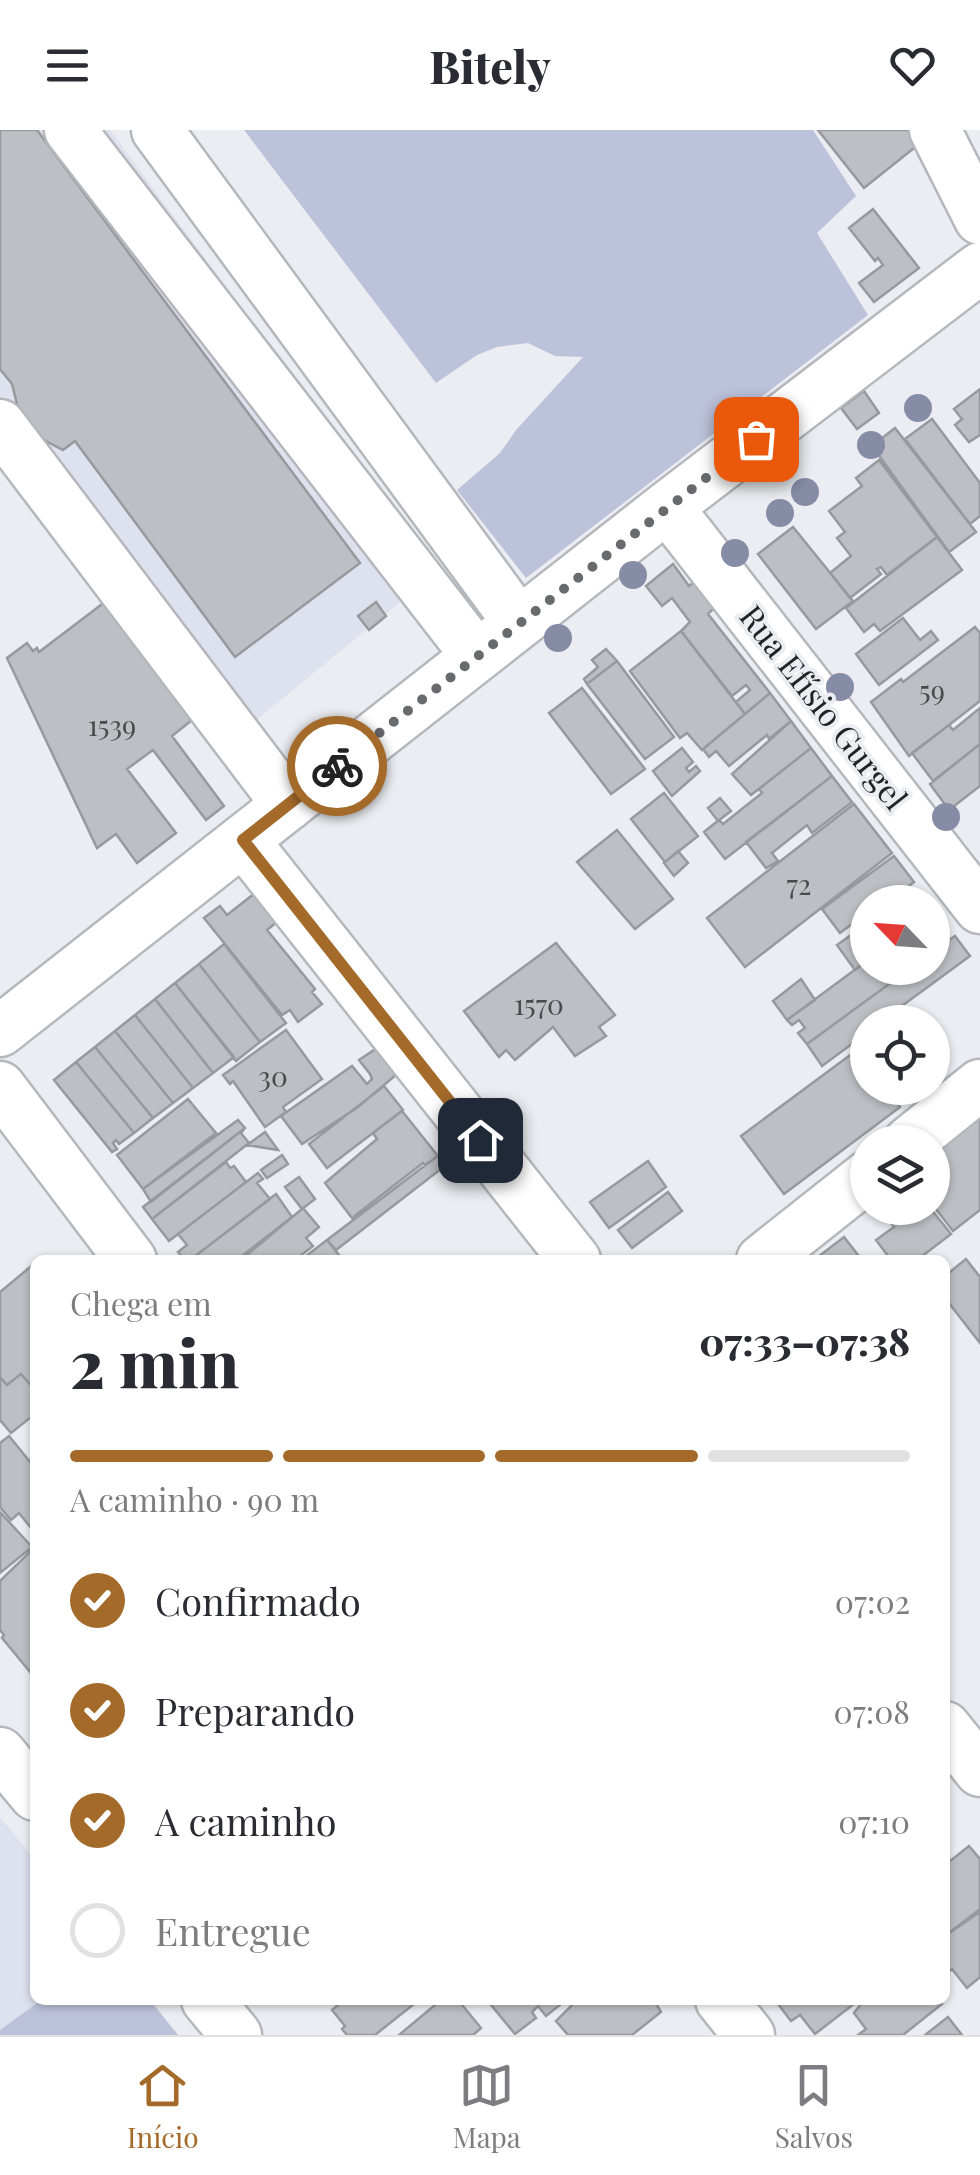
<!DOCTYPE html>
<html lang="pt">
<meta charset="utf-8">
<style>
:root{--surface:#fff;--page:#f2f2f3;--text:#2b2b33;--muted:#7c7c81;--line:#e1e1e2;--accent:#a46a2a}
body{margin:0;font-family:"Playfair Display",serif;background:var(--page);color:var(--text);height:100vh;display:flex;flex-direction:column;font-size:38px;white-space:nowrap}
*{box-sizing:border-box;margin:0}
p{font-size:32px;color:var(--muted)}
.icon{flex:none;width:55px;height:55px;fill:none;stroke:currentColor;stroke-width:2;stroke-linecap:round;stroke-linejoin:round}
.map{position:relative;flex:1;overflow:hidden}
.panel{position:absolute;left:30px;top:1125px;width:920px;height:750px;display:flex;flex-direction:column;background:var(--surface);border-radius:15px;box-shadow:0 2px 8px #0004}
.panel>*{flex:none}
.needle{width:65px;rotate:295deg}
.buttons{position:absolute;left:850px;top:755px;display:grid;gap:20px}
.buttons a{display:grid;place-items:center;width:100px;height:100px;border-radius:50%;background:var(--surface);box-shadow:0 2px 8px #0004;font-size:50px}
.pin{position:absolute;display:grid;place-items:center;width:85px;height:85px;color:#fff;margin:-42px;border-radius:20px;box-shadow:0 5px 15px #0006}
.courier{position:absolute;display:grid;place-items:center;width:100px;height:100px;margin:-50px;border:8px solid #a46a2a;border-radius:50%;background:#fff;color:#222;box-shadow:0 2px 12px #0007}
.summary em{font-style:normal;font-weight:800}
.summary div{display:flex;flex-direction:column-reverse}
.summary{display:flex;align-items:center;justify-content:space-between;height:170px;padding:0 40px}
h1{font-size:65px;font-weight:800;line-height:75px}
.bar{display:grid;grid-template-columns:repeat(4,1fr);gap:15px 10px;align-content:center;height:120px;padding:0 40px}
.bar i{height:12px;border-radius:8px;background:var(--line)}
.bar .selected{background:var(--accent)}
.bar p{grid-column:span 4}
ol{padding:0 40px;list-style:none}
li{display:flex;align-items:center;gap:30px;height:110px}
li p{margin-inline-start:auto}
li .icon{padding:10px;border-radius:50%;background:var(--accent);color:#fff;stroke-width:4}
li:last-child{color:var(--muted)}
li i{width:55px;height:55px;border:5px solid var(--line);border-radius:50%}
header{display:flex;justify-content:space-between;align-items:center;height:130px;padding:0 40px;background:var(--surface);font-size:45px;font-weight:800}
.tab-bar{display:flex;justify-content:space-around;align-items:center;height:140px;border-top:2px solid var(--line);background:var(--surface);font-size:28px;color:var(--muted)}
.tab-bar a{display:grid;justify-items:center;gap:5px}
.tab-bar .selected{color:var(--accent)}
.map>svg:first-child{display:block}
</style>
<header><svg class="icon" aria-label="menu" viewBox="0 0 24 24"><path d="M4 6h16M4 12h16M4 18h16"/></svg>Bitely<svg class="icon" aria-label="heart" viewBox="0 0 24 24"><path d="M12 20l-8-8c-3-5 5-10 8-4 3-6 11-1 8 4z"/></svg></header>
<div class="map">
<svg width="980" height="1905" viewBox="0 0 980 1905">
<rect width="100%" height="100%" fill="#ebedf2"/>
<!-- built -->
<path fill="#dee1ee" d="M0 0H110L437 442 223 617 11 335 0 337Z
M0 1687 35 1730V1870H41L0 1900Z"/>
<!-- green -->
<path fill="#bcc2da" d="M244 0H813L856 66 817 103 868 185 526 448 457 360 500 323 516 300 583 227 555 226 528 213 497 217 477 225 436 253Z
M41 1870H150L178 1905H0V1900Z"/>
<!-- building -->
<path fill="#bdbfc4" stroke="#98999e" stroke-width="2.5" d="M0 0H37L360 433 235 527 75 311 63 320 42 309 28 295 18 278 12 254 0 239Z
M818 0H915L924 10 864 58Z
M873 79 919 138 874 172 859 153 883 135 878 128 875 131 849 98Z
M980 259V305L969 312 955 295 962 289 954 279Z
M864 261 879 283 857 299 841 278Z
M932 289 980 353V386L970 394 905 309Z
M895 298 976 402 949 422 872 316Z
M879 330 937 407 887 445 881 437 877 439 881 444 850 468 830 443 851 426 837 408 845 402 829 381 862 356 856 348Z
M793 397 853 471 816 499 758 424Z
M937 407 962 440 880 501 874 494 864 502 846 478Z
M673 434 689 456 694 452 714 478 708 484 770 563 745 584 736 572 750 560 746 555 732 566 681 501 690 492 672 468 662 476 646 456Z
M110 468 197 586 172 606 224 676 206 690 153 620 127 639 176 703 137 733 116 704 97 718 7 528 27 513 33 521 37 518 39 522Z
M376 472 386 486 369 500 358 486Z
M903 488 920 510 931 501 938 510 879 555 856 524Z
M975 497 980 503V571L909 626 871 572 901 549 903 552Z
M681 501 745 584 702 620 687 603 680 608 630 541Z
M606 519 617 531 587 554 584 549 598 537 592 530Z
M617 531 674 607 645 629 587 554Z
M582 558 645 639 611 664 549 583Z
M770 563 791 591 769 609 767 605 729 636 716 621 709 627 703 619Z
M980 578V614L933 651 912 623 949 595 953 600Z
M791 591 811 618 751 665 732 644Z
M980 614V656L949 680 930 654Z
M682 618 693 632 686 638 689 642 696 636 700 641 672 666 653 641Z
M811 618 832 646 725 729 704 702 719 690 723 694 762 663 759 659Z
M832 646 852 672 812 703 807 695 772 723 778 731 766 738 746 712Z
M664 663 698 706 665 732 631 689Z
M720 668 731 681 718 691 708 678Z
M854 674 892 723 745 837 707 788Z
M617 700 673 769 635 799 577 732Z
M678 721 688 733 674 746 664 733Z
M894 726 914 752 904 760 901 756 880 772H868V782L840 803 822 779Z
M908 757 920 772H888Z
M255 763 278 791 267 800 315 859 312 862 322 874 298 892 290 880 282 885 204 788 220 776 227 785Z
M935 780 947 795 942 799 950 809 932 822Z
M868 793V830L855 840 837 815Z
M955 806 970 826 880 892H868V902L822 936 807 914 911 838H932V822Z
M556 813 615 885 599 897 606 906 575 926 553 897 515 930 506 920 499 927 464 881Z
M224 814 286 893 260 912 199 834Z
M868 830V838H911L807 914 798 903 805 898 799 890 792 895 787 890Z
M199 834 260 912 236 931 175 853Z
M801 849 815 870 787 890 773 871Z
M175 853 234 927 213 943 155 869Z
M155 869 213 943 193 958 135 885Z
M135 885 193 958 173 973 115 901Z
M286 900 322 949 283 977 286 982 265 997 233 951 230 954 223 945Z
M115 901 173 973 153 988 95 917Z
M95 917 153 988 134 1003 76 932Z
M377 918 397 944 358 977 302 1014 281 986 352 936 367 954 372 949 370 944 359 930Z
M857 920 868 934V958H885L900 977 784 1064 741 1006Z
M76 932 134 1003 119 1014 116 1010 113 1013 117 1019 112 1022 54 950Z
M384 956 403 980 327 1038 309 1014Z
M188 969 216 1003 143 1059 117 1025Z
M402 981 438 1026 425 1035 423 1033 352 1088 325 1053 377 1009 373 1003Z
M980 988V1080L953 1101 932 1074V1025Z
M238 990 245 998 151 1072 143 1059Z
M245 998 241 1003 249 1013 152 1089 143 1077Z
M265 1002 278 1020 247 1015Z
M452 1015 459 1025 336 1120 327 1110Z
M282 1025 288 1034 267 1048 261 1040Z
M648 1031 666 1057 609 1098 590 1072Z
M226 1032 230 1038 234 1036 246 1052 169 1111 152 1089Z
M258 1043 263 1049 257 1053 270 1069 190 1130H185L178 1122 187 1115 178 1104Z
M299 1047 315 1069 302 1079 285 1057Z
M668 1062 682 1081 632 1118 618 1100Z
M276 1064 292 1087 237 1130H190Z
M303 1078 319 1097 306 1108 313 1116 295 1130H241Z
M880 1078H930L951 1104 917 1130H891L876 1110 894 1097Z
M844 1107 862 1130H814Z
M327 1110 343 1130H301Z
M966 1129 980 1147V1213L945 1168V1146Z
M35 1133V1260L21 1244 7 1255 0 1247V1162Z
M21 1244 35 1260V1284L11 1303 0 1290V1247L7 1255Z
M9 1306 35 1338V1403L19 1383 11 1390 0 1377V1313Z
M0 1382 32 1417 0 1443Z
M35 1417V1540L31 1543 2 1508 4 1505 0 1500V1451Z
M969 1716 980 1729V1779L945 1806V1735Z
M980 1782V1847L967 1858 952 1839 945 1845V1806Z
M344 1870H419L375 1905H347L342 1899 345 1896 332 1880Z
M431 1870H458L481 1898 473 1905H399L435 1875Z
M487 1870H566L546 1886 538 1876 532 1882 536 1888 515 1904Z
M577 1870H654L661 1882 632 1905H568L556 1891Z
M775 1870H859L815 1904 800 1885 791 1891Z
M864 1870H940L942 1874 903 1905H858L866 1899 854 1883Z
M948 1887 962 1905H925Z"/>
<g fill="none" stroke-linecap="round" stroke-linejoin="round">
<defs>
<path id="minor" d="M70 0 477 526
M157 0 519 493
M935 0 980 89
M0 295 288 675
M667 377 980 778
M243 710 575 1130
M0 901 667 377 980 138
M0 957 131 1130
M909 1012 980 955
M762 1130 868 1046
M945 1597 980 1641
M0 1623 35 1665
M207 1870 236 1905
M721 1870 749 1905"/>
</defs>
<!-- minor casing -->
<use href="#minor" stroke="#b6b7bc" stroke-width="55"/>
<!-- minor -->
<use href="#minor" stroke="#fff" stroke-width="50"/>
</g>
<!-- trees -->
<g fill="#868ba6">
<circle cx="918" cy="278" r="14"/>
<circle cx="871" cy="315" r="14"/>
<circle cx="805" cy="362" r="14"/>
<circle cx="780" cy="383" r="14"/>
<circle cx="735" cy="423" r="14"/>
<circle cx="633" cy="445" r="14"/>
<circle cx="558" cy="508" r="14"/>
<circle cx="840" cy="557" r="14"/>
<circle cx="946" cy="687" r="14"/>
</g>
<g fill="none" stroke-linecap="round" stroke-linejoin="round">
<!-- done -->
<path stroke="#696a6d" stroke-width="10" stroke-dasharray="0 18" d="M337 636 756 309"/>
<!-- route -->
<path stroke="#a46a2a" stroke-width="12" d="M337 636 243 710 480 1010"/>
</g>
<g text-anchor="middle" stroke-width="8" stroke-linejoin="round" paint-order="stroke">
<!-- number labels -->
<g font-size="28" fill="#4a4a4d">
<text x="932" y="571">59</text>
<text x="112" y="606">1539</text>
<text x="799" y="765">72</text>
<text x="539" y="885">1570</text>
<text x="273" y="957">30</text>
</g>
<!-- street labels -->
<g font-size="32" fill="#232325" stroke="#ebedf2">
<text transform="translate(823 578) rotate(52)" y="11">Rua Efísio Gurgel</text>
</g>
</g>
</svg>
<div class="buttons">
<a><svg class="needle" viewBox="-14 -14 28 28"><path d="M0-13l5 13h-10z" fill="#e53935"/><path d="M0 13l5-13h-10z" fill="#7c7c81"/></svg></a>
<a><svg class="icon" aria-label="locate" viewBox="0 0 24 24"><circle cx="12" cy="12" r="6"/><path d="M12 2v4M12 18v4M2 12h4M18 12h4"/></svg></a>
<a><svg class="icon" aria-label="layers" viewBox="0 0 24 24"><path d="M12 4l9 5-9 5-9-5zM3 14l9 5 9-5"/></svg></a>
</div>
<div class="pin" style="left:756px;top:309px;background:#ea580c"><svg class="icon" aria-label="bag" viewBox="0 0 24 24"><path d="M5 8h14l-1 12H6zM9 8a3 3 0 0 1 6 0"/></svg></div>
<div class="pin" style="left:480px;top:1010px;background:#1f2937"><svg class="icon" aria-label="home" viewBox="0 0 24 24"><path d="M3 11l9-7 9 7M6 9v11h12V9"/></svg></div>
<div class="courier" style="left:337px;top:636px"><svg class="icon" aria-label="bike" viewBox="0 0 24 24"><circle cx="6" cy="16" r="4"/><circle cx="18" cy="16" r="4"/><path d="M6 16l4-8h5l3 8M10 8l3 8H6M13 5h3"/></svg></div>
<section class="panel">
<div class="summary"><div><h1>2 min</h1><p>Chega em</p></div><em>07:33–07:38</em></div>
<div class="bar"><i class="selected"></i><i class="selected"></i><i class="selected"></i><i></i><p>A caminho · 90 m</p></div>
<ol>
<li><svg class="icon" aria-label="check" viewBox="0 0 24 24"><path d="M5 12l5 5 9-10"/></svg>Confirmado<p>07:02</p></li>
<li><svg class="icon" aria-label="check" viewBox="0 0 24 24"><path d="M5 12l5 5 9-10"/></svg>Preparando<p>07:08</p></li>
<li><svg class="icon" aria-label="check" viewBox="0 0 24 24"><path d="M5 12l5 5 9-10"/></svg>A caminho<p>07:10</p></li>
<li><i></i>Entregue</li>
</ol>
</section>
</div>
<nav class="tab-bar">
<a class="selected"><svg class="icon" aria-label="home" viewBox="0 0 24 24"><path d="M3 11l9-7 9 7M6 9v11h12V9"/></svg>Início</a>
<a><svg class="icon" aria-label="map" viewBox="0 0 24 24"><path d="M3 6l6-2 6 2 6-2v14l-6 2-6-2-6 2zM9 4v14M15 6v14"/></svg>Mapa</a>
<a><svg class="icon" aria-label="saved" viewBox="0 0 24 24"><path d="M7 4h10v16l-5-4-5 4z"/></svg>Salvos</a>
</nav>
